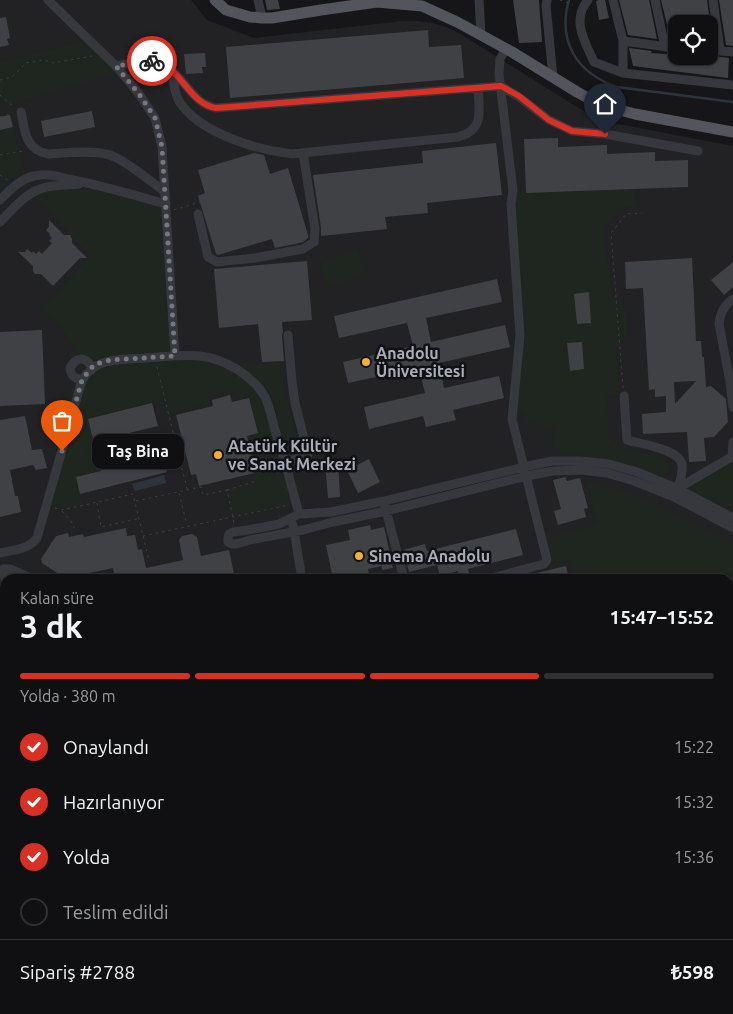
<!DOCTYPE html>
<html lang="tr">
<meta charset="utf-8">
<style>
:root{--surface:#101012;--page:#1e1e20;--text:#f1f3f6;--muted:#9c9d9f;--line:#303032;--accent:#d93025}
body{margin:0;font-family:Ubuntu,sans-serif;background:var(--page);color:var(--text);height:100vh;display:flex;flex-direction:column;font-size:19px;white-space:nowrap}
*{box-sizing:border-box;margin:0}
p{font-size:16px;color:var(--muted)}
.icon{flex:none;width:28px;height:28px;fill:none;stroke:currentColor;stroke-width:2;stroke-linecap:round;stroke-linejoin:round}
.map{position:relative;flex:1;overflow:hidden}
.sheet{position:absolute;left:0px;top:574px;width:734px;height:441px;display:flex;flex-direction:column;background:var(--surface);border-radius:15px 15px 0 0;box-shadow:0 1px 4px #0004,0 0 0 1px var(--line)}
.sheet>*{flex:none}
.controls{position:absolute;left:668px;top:15px;display:grid;gap:10px}
.controls a{display:grid;place-items:center;width:50px;height:50px;border-radius:10px;background:var(--surface);box-shadow:0 1px 4px #0004,0 0 0 1px var(--line);font-size:25px}
.pin{position:absolute;display:grid;place-items:center;width:42px;height:42px;color:#fff;margin:-51px -21px;border-radius:50% 50% 50% 0;rotate:-45deg;box-shadow:0 0 5px #0007}
.pin .icon{rotate:45deg}
.courier{position:absolute;display:grid;place-items:center;width:50px;height:50px;margin:-25px;border:4px solid #d93025;border-radius:50%;background:#fff;color:#222;box-shadow:0 1px 6px #0007}
.bubble{position:absolute;height:35px;border-radius:10px;background:var(--surface);box-shadow:0 1px 4px #0004,0 0 0 1px var(--line);font-size:16px;font-weight:600;line-height:35px;text-align:center}
.summary em{font-style:normal;font-weight:600}
.summary div{display:flex;flex-direction:column-reverse}
.summary{display:flex;align-items:center;justify-content:space-between;height:85px;padding:0 20px}
h1{font-size:32px;font-weight:600;line-height:38px}
.bar{display:grid;grid-template-columns:repeat(4,1fr);gap:8px 5px;align-content:center;height:60px;padding:0 20px}
.bar i{height:6px;border-radius:4px;background:var(--line)}
.bar .selected{background:var(--accent)}
.bar p{grid-column:span 4}
.line{display:flex;align-items:center;gap:12px;padding:0 20px;border-top:1px solid var(--line)}
.line div{flex:1}
ol{padding:0 20px;list-style:none}
li{display:flex;align-items:center;gap:15px;height:55px}
li p{margin-inline-start:auto}
li .icon{padding:5px;border-radius:50%;background:var(--accent);color:#fff;stroke-width:4}
li:last-child{color:var(--muted)}
li i{width:28px;height:28px;border:2px solid var(--line);border-radius:50%}
.map>svg:first-child{display:block}
</style>
<div class="map">
<svg width="733" height="1014" viewBox="0 0 733 1014">
<rect width="100%" height="100%" fill="#161618"/>
<!-- built -->
<path fill="#222225" d="M0 0H191L207 20 254 38 403 21H418L432 23 446 27 459 33 585 112 613 123 733 146V656L729 659V579H5V928L0 929Z"/>
<!-- green -->
<path fill="#1e261f" d="M84 41 118 73 0 107V62Z
M13 127 23 168 0 191V130Z
M92 183 166 204 175 356 221 361 259 389 297 504 233 517 227 490 256 481 247 436 258 433 249 394 236 397 234 391 207 397 208 404 169 414 165 400 88 419 101 471 76 477 83 506 62 510 46 505 82 380 102 362 79 354 60 326 41 309 91 256 31 193Z
M634 189 635 206 619 208 603 230 613 297C632 308 627 325 625 344L616 348 620 394 607 395 609 439 624 448 666 458 670 467 667 477 588 458 552 448 555 428 525 422 523 411 513 409 519 351 513 191 526 193Z
M357 249 366 273 328 288 319 264Z
M280 362 287 401 302 453 289 458 271 395 261 382 240 365Z
M733 460V508L694 492 692 485Z
M586 482 622 490 659 506 733 544V593L729 596V579H576L570 560 554 563 548 538 597 524Z
M5 733V885L0 886V734Z
M729 862H733V975L729 976Z
M60 1010H415L416 1014H58Z
M423 1010H586L569 1014H424Z"/>
<!-- water -->
<path fill="#2c353c" d="M164 475 166 483 135 491 132 484Z"/>
<g fill="none" stroke-linecap="round" stroke-linejoin="round">
<!-- stream -->
<path stroke="#2c353c" stroke-width="2.5" d="M569 0C557 42 577 73 617 87L733 102
M729 638 733 634
M0 894 5 893"/>
</g>
<!-- building -->
<path fill="#404145" fill-rule="evenodd" d="M265 0H278L280 9 267 10Z
M513 0H539L542 42 519 43Z
M599 0H605L609 18 599 20 596 1Z
M619 0H649L657 39 628 35Z
M661 0H707L713 44H709V24H676V42L671 41Z
M719 0H733V46L726 45Z
M6 17 10 38 7 39 9 45 0 47V18Z
M428 30 429 47 461 45 464 78 230 98 226 47Z
M629 48 652 51 651 53 676 55V56L712 58V56L729 58 728 78 633 66Z
M205 53 206 67H202L203 73 186 74 184 54Z
M92 111 95 127 44 137 41 121Z
M10 115 13 127 0 130V117Z
M558 138V147L607 145V154L655 152V161L688 160V187L526 193 524 139Z
M496 143 502 195 427 203 428 213 385 217 387 229 321 236V228L313 175 423 163 422 151Z
M254 153 264 155 270 174 288 168 308 235V238L303 242 295 244 275 248 272 239 218 255 216 254 198 196 205 193 198 170Z
M49 220 64 235H70L72 239V243L87 258H80L53 286 41 274H35L33 271V266L18 252H25L27 249 32 253 33 251 36 254 39 251 42 254 52 243 49 241 52 238 49 235 50 234 46 230 49 227Z
M692 258 696 341H701L702 357H704L706 387 711 386 726 399 728 422 714 437 704 438 706 461 689 462 687 432 643 434 642 414 666 412V396L655 397V389L649 390 643 288 626 289 625 262ZM696 381 675 404 674 382Z
M307 261 312 320 282 322 283 332 282 336 284 361 262 362 258 324 219 328 214 269Z
M733 262V287L724 295 711 280Z
M497 279 502 302 426 318 431 342 505 325 510 347 439 363 444 388 499 376 504 398 453 410 456 420 426 427 423 416 369 429 364 407 425 393 419 368 348 383 343 362 413 346 407 323 339 338 334 316Z
M589 292 591 323 577 324 574 294Z
M42 330 45 404 0 406V332Z
M582 342 584 369 570 371 567 343Z
M230 395 232 402 249 398 258 433 247 436 255 473 199 486 196 474 191 475 176 415 213 406 212 400Z
M152 403 158 426 125 434 132 461 162 453 167 472 80 494 76 477 101 471 88 419Z
M25 416 32 450 42 449 47 468 36 470 33 465 10 470 15 496H18L21 512 0 517V420Z
M369 459 380 482 358 493 347 470Z
M338 462 340 497 328 498 325 463Z
M565 477 567 481 580 478 588 508 584 509 586 517 558 525 554 511 561 509 553 480Z
M370 525 371 530 384 527 393 568 382 570V566L368 569 370 579H333L326 545 350 540 348 530Z
M126 528 127 536 135 535 138 550 142 549 146 568 183 560 179 540 182 536 192 534 197 537 201 556 229 550 235 579H115L113 568 65 578 42 563 41 559 56 536 68 533 69 537 83 534 84 537Z
M516 529 523 555 468 569 471 579H459L458 571 440 576 437 565 409 572 403 550 425 544 427 551Z
M566 566 569 579H525L524 576Z"/>
<g fill="none" stroke-linecap="round" stroke-linejoin="round">
<!-- path -->
<path stroke="#3d3f44" stroke-width="1" stroke-dasharray="2.5 4" stroke-linecap="butt" d="M560 0 573 5
M0 80 12 77 26 63 44 60 53 63 92 56
M0 95 14 107
M0 117 11 114
M0 155 24 151
M0 175 8 180
M174 210 200 202
M157 367 187 489
M623 388 611 233 626 214 642 213
M227 490 256 481
M179 493 187 525
M136 501 201 487 203 495 227 490 234 523
M97 503 101 527 137 519
M55 508 62 510 133 494 149 561
M62 511 71 521 74 528
M143 536 289 505
M729 603 733 600
M405 1010 406 1014
M256 1013 268 1010
M117 1014 121 1010
M254 1014 256 1013V1014
M363 1014 383 1010"/>
<!-- minor -->
<path stroke="#37383d" stroke-width="9" d="M48 0 116 66 139 94 155 118 162 147 175 356
M258 0 262 18
M479 0 481 35
M547 0 546 6 553 77
M588 0C571 20 585 42 594 62L623 73 733 85
M613 0 623 41V73
M655 0 665 47
M713 0 720 50
M623 41 676 48
M709 50 733 52
M116 66C128 64 143 59 155 61 180 65 188 103 216 108L501 86 519 97 549 120 572 131 605 134 698 151
M172 71C173 81 174 92 179 101 199 133 257 150 292 154L458 137C485 130 479 110 478 88
M21 112C25 131 25 150 48 154 66 153 89 150 106 154 122 157 150 181 165 192
M0 200C10 190 20 179 34 176 46 173 57 176 68 179 101 185 133 195 166 204
M198 214 208 257 217 262 255 258 303 249 314 242 315 229 303 153
M0 222C14 208 27 191 47 187 57 185 69 185 79 184
M733 299C724 305 720 313 719 324L730 382 733 407
M82 380C74 378 71 376 70 368 76 357 86 355 92 368
M624 396 627 440C640 444 680 449 682 465 683 473 680 481 678 489
M732 457 733 442
M285 462 308 454 295 403 292 382 288 335
M675 490 733 456
M385 506 404 579
M733 518 678 489 637 472 609 464 581 461H552L524 467 384 501 331 512 299 514 279 524 248 530 233 532 229 534 228 538V542L232 544H236L250 540 303 530 333 522 386 511 527 476 553 471 580 470 607 473 634 481 674 497 733 528
M293 525 302 579
M0 553C13 550 28 550 37 538L82 380C97 356 121 360 146 358 164 357 182 354 200 356 225 359 252 375 265 397 270 407 272 420 275 430 284 458 292 486 299 514
M5 579 3 569H10L33 579
M488 579 544 564 547 560 512 419 520 335 511 204 513 191 499 74 500 59 506 49
M0 692 5 701
M0 728H5
M0 809 5 810
M729 850H733
M729 994 733 993
M644 1014 660 1010"/>
<!-- major -->
<path stroke="#53555c" stroke-width="11" d="M215 0 226 10 250 17 262 18H272L321 10 377 2 422 6 457 22 481 35 512 52 577 92 595 102 612 108 635 114 733 132"/>
<!-- highway -->
<path stroke="#63666e" stroke-width="12" d="M729 666 733 663
M729 684 733 681
M729 703 733 700
M729 720 733 717
M0 936H5
M0 957 5 955
M0 982 5 981
M0 991 5 993
M22 1010 24 1014
M51 1014 52 1010"/>
<!-- tram -->
<path stroke="#4a4c52" stroke-width="1" d="M729 980 733 979
M593 1014 609 1010
M613 1014 629 1010"/>
</g>
<g fill="none" stroke-linecap="round" stroke-linejoin="round">
<!-- done -->
<path stroke="#757880" stroke-width="5" stroke-dasharray="0 9" d="M62 451 82 380 90 369 96 364 110 360 175 356 162 147 155 118 139 94 116 66 152 61"/>
<!-- route -->
<path stroke="#d93025" stroke-width="6" d="M152 61C181 64 187 103 216 108L501 86 519 96 549 120 572 131 605 134"/>
</g>
<!-- markers -->
<g fill="#f2b134" stroke="#111113" stroke-width="2">
<circle cx="366" cy="362" r="5"/>
<circle cx="218" cy="455" r="5"/>
<circle cx="359" cy="556" r="5"/>
</g>
<g text-anchor="middle" stroke-width="5" stroke-linejoin="round" paint-order="stroke">
<!-- poi labels -->
<g font-size="16" font-weight="bold" fill="#a8adb8" stroke="#111113" text-anchor="start">
<text x="376" y="359">Anadolu<tspan x="376" dy="18">Üniversitesi</tspan></text>
<text x="228" y="452">Atatürk Kültür<tspan x="228" dy="18">ve Sanat Merkezi</tspan></text>
<text x="369" y="562">Sinema Anadolu</text>
</g>
</g>
</svg>
<div class="controls">
<a><svg class="icon" aria-label="locate" viewBox="0 0 24 24"><circle cx="12" cy="12" r="6"/><path d="M12 2v4M12 18v4M2 12h4M18 12h4"/></svg></a>
</div>
<div class="pin" style="left:62px;top:451px;background:#ea580c"><svg class="icon" aria-label="bag" viewBox="0 0 24 24"><path d="M5 8h14l-1 12H6zM9 8a3 3 0 0 1 6 0"/></svg></div>
<div class="pin" style="left:605px;top:134px;background:#1f2937"><svg class="icon" aria-label="home" viewBox="0 0 24 24"><path d="M3 11l9-7 9 7M6 9v11h12V9"/></svg></div>
<div class="courier" style="left:152px;top:61px"><svg class="icon" aria-label="bike" viewBox="0 0 24 24"><circle cx="6" cy="16" r="4"/><circle cx="18" cy="16" r="4"/><path d="M6 16l4-8h5l3 8M10 8l3 8H6M13 5h3"/></svg></div>
<div class="bubble" style="left:92px;top:434px;width:92px">Taş Bina</div>
<section class="sheet">
<div class="summary"><div><h1>3 dk</h1><p>Kalan süre</p></div><em>15:47–15:52</em></div>
<div class="bar"><i class="selected"></i><i class="selected"></i><i class="selected"></i><i></i><p>Yolda · 380 m</p></div>
<ol>
<li><svg class="icon" aria-label="check" viewBox="0 0 24 24"><path d="M5 12l5 5 9-10"/></svg>Onaylandı<p>15:22</p></li>
<li><svg class="icon" aria-label="check" viewBox="0 0 24 24"><path d="M5 12l5 5 9-10"/></svg>Hazırlanıyor<p>15:32</p></li>
<li><svg class="icon" aria-label="check" viewBox="0 0 24 24"><path d="M5 12l5 5 9-10"/></svg>Yolda<p>15:36</p></li>
<li><i></i>Teslim edildi</li>
</ol>
<div class="line" style="height:65px"><div>Sipariş #2788</div><b>₺598</b></div>
</section>
</div>
